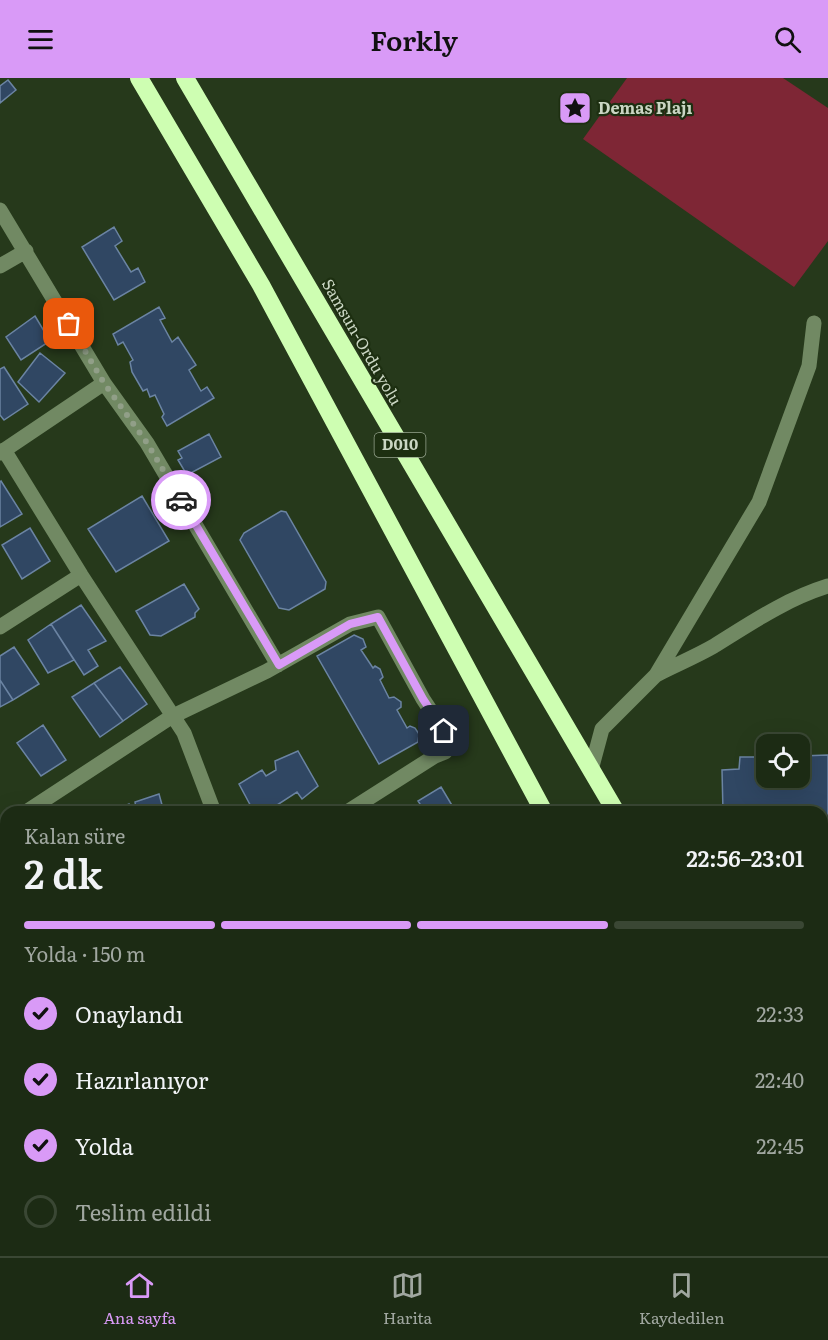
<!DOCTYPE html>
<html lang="tr">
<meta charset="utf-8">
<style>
:root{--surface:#1c2b14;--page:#293722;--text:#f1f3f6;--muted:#a0a7a0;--line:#3a4734;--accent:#d99af7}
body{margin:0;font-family:Literata,serif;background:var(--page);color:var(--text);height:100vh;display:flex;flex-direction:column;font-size:22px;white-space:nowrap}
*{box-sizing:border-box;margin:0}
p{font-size:20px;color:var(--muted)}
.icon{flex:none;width:33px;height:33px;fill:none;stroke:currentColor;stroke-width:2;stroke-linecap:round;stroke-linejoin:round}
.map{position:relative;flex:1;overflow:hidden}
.drawer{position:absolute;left:0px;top:728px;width:828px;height:452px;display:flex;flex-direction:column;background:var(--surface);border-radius:18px 18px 0 0;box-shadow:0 6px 24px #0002,0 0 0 2px var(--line)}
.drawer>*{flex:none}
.fabs{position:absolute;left:756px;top:656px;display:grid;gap:12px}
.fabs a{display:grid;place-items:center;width:54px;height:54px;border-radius:12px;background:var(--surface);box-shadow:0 6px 24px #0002,0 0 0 2px var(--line);font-size:30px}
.pin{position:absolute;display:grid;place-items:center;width:51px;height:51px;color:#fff;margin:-26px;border-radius:12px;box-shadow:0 3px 9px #0006}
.courier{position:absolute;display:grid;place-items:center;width:60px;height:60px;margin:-30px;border:4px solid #d99af7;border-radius:50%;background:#fff;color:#222;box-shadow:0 2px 8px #0007}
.overview em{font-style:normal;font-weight:600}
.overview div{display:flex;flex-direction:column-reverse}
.overview{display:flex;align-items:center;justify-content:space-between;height:102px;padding:0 24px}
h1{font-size:39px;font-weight:600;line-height:45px}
.bar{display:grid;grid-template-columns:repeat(4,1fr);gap:9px 6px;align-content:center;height:72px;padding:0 24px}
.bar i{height:8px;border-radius:4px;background:var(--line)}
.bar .on{background:var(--accent)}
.bar p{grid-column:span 4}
ol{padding:0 24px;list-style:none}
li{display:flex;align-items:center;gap:18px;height:66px}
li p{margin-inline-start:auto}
li .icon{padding:6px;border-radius:50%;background:var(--accent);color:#111;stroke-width:4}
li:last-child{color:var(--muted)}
li i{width:33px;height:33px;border:3px solid var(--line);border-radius:50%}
header{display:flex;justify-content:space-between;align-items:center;height:78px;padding:0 24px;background:var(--accent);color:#111;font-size:27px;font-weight:600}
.menu{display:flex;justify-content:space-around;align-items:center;height:84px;border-top:2px solid var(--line);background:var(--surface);font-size:16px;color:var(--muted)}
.menu a{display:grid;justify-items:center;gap:3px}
.menu .on{color:var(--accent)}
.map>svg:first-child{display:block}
</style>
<header><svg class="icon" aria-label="menu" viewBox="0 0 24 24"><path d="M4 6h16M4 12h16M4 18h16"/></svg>Forkly<svg class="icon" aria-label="search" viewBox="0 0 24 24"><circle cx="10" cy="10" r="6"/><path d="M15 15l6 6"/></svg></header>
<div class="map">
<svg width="828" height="1178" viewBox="0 0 828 1178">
<rect width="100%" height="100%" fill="#26391b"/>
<!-- green -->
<path fill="#7e2635" d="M627 0H783L828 30V163L794 209 583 61Z"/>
<!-- building -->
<path fill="#304763" stroke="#6b84a3" stroke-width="1.5" d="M8 2 16 12 0 25V8Z
M114 149 122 163 115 168 131 194 138 190 145 204 114 222 82 169Z
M159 229 165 240 160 242 172 264 178 259 196 287 189 292 201 313 207 309 214 320 167 348 162 339 164 336 155 317 150 319 147 311 143 313 132 294 130 284 133 282 123 264 118 267 113 256Z
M35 238 50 263 21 282 6 259Z
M40 275 65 295 39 324 18 304Z
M4 289 28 326 4 342 0 337V291Z
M209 356 221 379 187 397 178 382 182 380 178 373Z
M1 403 22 436 0 449V404Z
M142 418 169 463 116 494 88 451Z
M281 433 286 434 326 504 325 511 289 532 279 530 240 462 244 455Z
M30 450 50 483 22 501 2 467Z
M184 506 199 531 195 535V539L161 558 150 557 136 533Z
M81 527 106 563 88 572 98 588 84 597 51 546Z
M51 546 74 582 48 595 28 562Z
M354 557 363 561 366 569 361 572 373 590 375 588 380 591 383 599 380 602 389 620 394 619 401 624V629L397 632 407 650 410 648 415 650 419 656 418 664 379 686 317 578Z
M14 569 39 606 13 622 0 602V578Z
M120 589 147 626 123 643 94 605Z
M0 602 13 622 0 629Z
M94 605 123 643 100 659 72 619Z
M43 647 66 682 41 698 17 665Z
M298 673 318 708 302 721 297 714 277 727 275 734H254L239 706 262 692 266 698 276 692 275 683Z
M828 677V832H822V734H723L722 692 739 691 740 679H766V699H800V678Z
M828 677V832H822V734H723L722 692 739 691 740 679H766V699H800V678Z
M441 709 456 734H415L422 729 418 723Z
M159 716 164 734H109L129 726 130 731 136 730 135 724Z
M6 1014V1059L0 1052V1023Z
M0 1064 6 1069V1110L1 1117Z
M6 1149V1168L0 1164V1159Z
M15 1173H36L32 1178H24Z
M147 1173H174L169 1178H152Z
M174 1173H198L204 1178H169Z"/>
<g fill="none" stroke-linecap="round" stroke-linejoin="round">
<!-- minor -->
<path stroke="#718963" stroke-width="15" d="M0 132 104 305 147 365 278 587
M0 188 26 173
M4 372 81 497 184 655 214 734
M0 375 104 305
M0 549 81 497
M656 597C675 587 695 579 714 568 751 545 786 521 828 508
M591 692 602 651 656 597 759 424 809 288 814 245
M26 734 171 639 267 593 350 546 378 539 423 621 444 653 447 662 445 674 435 678 347 734
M0 751 6 747
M0 874 6 887
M0 1006 6 998
M233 1173 238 1178
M757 1173 758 1178
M63 1178 67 1173
M406 1178 422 1173"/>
<!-- highway -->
<path stroke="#cefeb2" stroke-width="18" d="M139 0 261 207 544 734
M185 0 616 734
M822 1067 828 1077
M822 1161 828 1170"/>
</g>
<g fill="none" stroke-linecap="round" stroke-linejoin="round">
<!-- done -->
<path stroke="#919f88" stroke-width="6" stroke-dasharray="0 10.8" d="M69 246 104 305 147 365 181 422"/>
<!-- route -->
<path stroke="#d99af7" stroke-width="8" d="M181 422 279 587 350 546 378 539 423 621 444 653"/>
</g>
<!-- icons -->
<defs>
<symbol id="sight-square" viewBox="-11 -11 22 22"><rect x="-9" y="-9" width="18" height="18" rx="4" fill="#d99af7" stroke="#1d2f11"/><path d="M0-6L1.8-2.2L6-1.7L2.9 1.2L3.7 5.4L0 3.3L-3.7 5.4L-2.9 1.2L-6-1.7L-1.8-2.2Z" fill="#111"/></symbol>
</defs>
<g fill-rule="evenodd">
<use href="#sight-square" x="556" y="11" width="38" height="38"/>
</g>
<g text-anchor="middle" stroke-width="4.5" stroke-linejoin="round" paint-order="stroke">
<!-- shield labels -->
<rect fill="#1d2f11" stroke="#96a48e" stroke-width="1.5" x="374.5" y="355" width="51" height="24" rx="4.5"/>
<g font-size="15" font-weight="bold" fill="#cad6c3">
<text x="400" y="372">D010</text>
</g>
<!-- poi labels -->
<g font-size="16" font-weight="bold" fill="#cad6c3" stroke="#1d2f11" text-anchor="start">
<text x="598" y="36">Demas Plajı</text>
</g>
<!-- street labels -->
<g font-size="16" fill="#cad6c3" stroke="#1d2f11">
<text transform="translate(362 264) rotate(60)" y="6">Samsun-Ordu yolu</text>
</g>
</g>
</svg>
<div class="fabs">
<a><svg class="icon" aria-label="locate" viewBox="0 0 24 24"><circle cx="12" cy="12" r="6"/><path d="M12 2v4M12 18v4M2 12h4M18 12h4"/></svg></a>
</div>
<div class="pin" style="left:69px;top:246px;background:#ea580c"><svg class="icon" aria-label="bag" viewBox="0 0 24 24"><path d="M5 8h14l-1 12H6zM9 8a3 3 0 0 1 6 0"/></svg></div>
<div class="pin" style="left:444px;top:653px;background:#1f2937"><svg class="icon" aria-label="home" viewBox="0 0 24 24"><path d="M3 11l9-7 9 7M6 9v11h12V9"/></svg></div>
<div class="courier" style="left:181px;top:422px"><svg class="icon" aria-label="car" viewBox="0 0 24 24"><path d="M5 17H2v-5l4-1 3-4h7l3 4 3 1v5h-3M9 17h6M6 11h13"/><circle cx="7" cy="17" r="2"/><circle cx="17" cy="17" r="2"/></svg></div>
<section class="drawer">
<div class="overview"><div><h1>2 dk</h1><p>Kalan süre</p></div><em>22:56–23:01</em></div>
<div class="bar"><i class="on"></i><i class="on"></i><i class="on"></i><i></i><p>Yolda · 150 m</p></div>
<ol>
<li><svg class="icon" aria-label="check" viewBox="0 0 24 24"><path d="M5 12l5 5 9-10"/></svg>Onaylandı<p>22:33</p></li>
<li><svg class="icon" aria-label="check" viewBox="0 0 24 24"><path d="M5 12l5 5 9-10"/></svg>Hazırlanıyor<p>22:40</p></li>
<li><svg class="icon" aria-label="check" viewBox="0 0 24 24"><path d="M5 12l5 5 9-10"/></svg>Yolda<p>22:45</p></li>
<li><i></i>Teslim edildi</li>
</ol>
</section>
</div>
<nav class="menu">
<a class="on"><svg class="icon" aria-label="home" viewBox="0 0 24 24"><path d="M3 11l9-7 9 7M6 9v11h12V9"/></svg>Ana sayfa</a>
<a><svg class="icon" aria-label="map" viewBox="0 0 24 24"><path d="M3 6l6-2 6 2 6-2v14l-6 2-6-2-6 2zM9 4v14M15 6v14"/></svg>Harita</a>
<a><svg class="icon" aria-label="saved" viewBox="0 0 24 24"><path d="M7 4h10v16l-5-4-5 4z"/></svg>Kaydedilen</a>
</nav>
